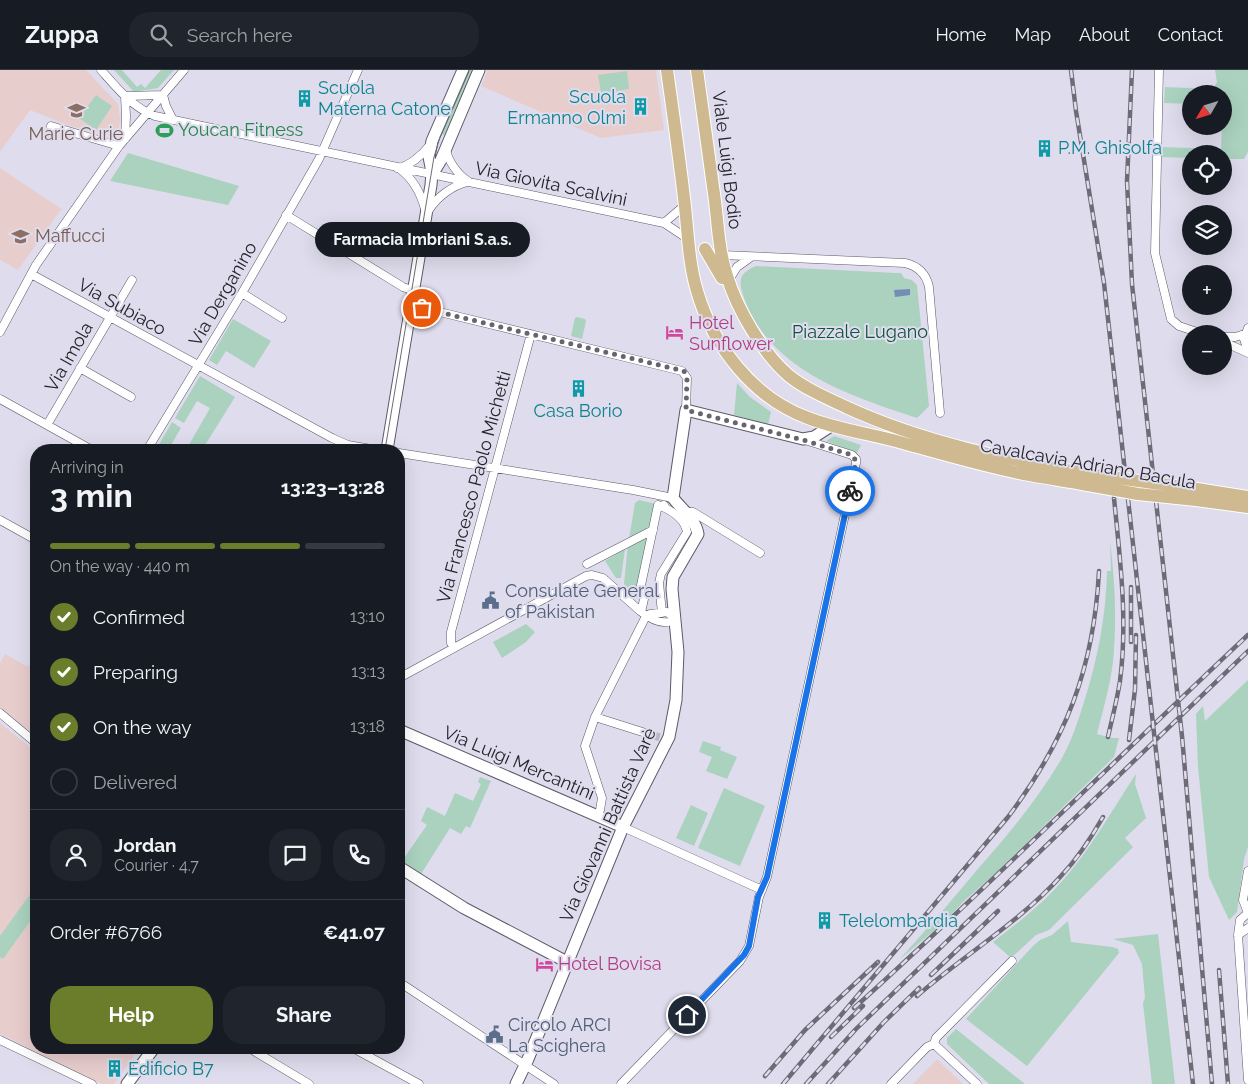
<!DOCTYPE html>
<meta charset="utf-8">
<style>
:root{--surface:#171b24;--page:#20242c;--text:#f1f3f6;--muted:#9ea1a6;--line:#363941;--accent:#6b7c2b}
body{margin:0;font-family:Raleway,sans-serif;background:var(--page);color:var(--text);height:100vh;display:flex;flex-direction:column;font-size:19px;white-space:nowrap}
*{box-sizing:border-box;margin:0}
p{font-size:16px;color:var(--muted)}
.icon{flex:none;width:28px;height:28px;fill:none;stroke:currentColor;stroke-width:2;stroke-linecap:round;stroke-linejoin:round}
.map{position:relative;flex:1;overflow:hidden}
.panel{position:absolute;left:30px;top:374px;width:375px;height:610px;display:flex;flex-direction:column;background:var(--surface);border-radius:20px;box-shadow:0 5px 20px #0002}
.panel>*{flex:none}
.needle{width:32px;rotate:231deg}
.tools{position:absolute;left:1182px;top:15px;display:grid;gap:10px}
.tools a{display:grid;place-items:center;width:50px;height:50px;border-radius:50%;background:var(--surface);box-shadow:0 5px 20px #0002;font-size:25px}
.pin{position:absolute;display:grid;place-items:center;width:42px;height:42px;color:#fff;margin:-21px;border:2px solid #fff;border-radius:50%;box-shadow:0 1px 5px #0007}
.courier{position:absolute;display:grid;place-items:center;width:50px;height:50px;margin:-25px;border:4px solid #1a73e8;border-radius:50%;background:#fff;color:#222;box-shadow:0 1px 6px #0007}
.bubble{position:absolute;height:35px;border-radius:18px;background:var(--surface);box-shadow:0 5px 20px #0002;font-size:16px;font-weight:700;line-height:35px;text-align:center}
.overview em{font-style:normal;font-weight:700}
.overview div{display:flex;flex-direction:column-reverse}
.overview{display:flex;align-items:center;justify-content:space-between;height:85px;padding:0 20px}
h1{font-size:32px;font-weight:700;line-height:38px}
.bar{display:grid;grid-template-columns:repeat(4,1fr);gap:8px 5px;align-content:center;height:60px;padding:0 20px}
.bar i{height:6px;border-radius:4px;background:var(--line)}
.bar .on{background:var(--accent)}
.bar p{grid-column:span 4}
.line{display:flex;align-items:center;gap:12px;padding:0 20px;border-top:1px solid var(--line)}
.line div{flex:1}
.round{display:grid;place-items:center;flex:none;width:52px;height:52px;border-radius:20px;background:var(--page)}
ol{padding:0 20px;list-style:none}
li{display:flex;align-items:center;gap:15px;height:55px}
li p{margin-inline-start:auto}
li .icon{padding:5px;border-radius:50%;background:var(--accent);color:#fff;stroke-width:4}
li:last-child{color:var(--muted)}
li i{width:28px;height:28px;border:2px solid var(--line);border-radius:50%}
.action{display:flex;gap:10px;margin-top:auto;padding:10px 20px}
.action a{flex:1;height:58px;border-radius:20px;background:var(--accent);color:#fff;font-size:20px;font-weight:700;line-height:58px;text-align:center}
.action a+a{background:var(--page);color:var(--text)}
header{display:flex;align-items:center;gap:30px;box-sizing:border-box;height:70px;padding:0 25px;background:var(--surface);border-bottom:1px solid var(--line)}
header strong{font-size:24px}
nav{display:flex;gap:28px;margin-inline-start:auto;font-size:18px}
.search{width:350px;height:45px;background:var(--page);display:flex;align-items:center;gap:12px;box-sizing:border-box;padding:0 18px;border-radius:20px;color:var(--muted);font-size:19px}
.map>svg:first-child{display:block}
</style>
<header>
<strong>Zuppa</strong>
<div class="search"><svg class="icon" aria-label="search" viewBox="0 0 24 24"><circle cx="10" cy="10" r="6"/><path d="M15 15l6 6"/></svg>Search here</div>
<nav><a>Home</a><a>Map</a><a>About</a><a>Contact</a></nav>
</header>
<div class="map">
<svg width="1248" height="1014" viewBox="0 0 1248 1014">
<rect width="100%" height="100%" fill="#dfdced"/>
<!-- education -->
<path fill="#e8cdcd" d="M0 0H86L118 34 120 49 119 58 113 65 70 56 30 40 0 82Z
M488 0H656L664 60 601 68 481 16Z
M0 98 63 140 60 141 18 200 0 190Z
M36 582V654L30 661 0 637V593L5 584 28 597Z
M0 653 36 682V978H140L114 1014H102L0 964Z
M937 989 940 992 963 1014H913Z"/>
<!-- green -->
<path fill="#aad2bf" d="M114 0H122L137 17 141 14 145 18 161 0H174L158 18 134 22Z
M466 0H476L447 66 439 63Z
M1215 0H1248V82L1244 89H1224V84H1191V88L1162 87V77L1221 79 1222 56H1224V24H1191V34L1164 33 1165 17 1213 19 1217 12Z
M627 1 629 19 601 23 598 5Z
M96 25 112 36 96 60 79 48Z
M128 83 239 116 228 135 110 111Z
M756 196 896 203H901L904 208 912 210 917 215 929 336 917 348C850 326 768 300 743 225 738 209 740 203 756 196Z
M577 247 585 249 586 251 582 269 571 266 575 248Z
M233 249 271 271 254 298 226 281 217 295 209 290Z
M200 306 235 327 202 380H186L210 338 197 331 184 353 175 348Z
M737 313 750 327 771 342 768 355 734 345Z
M172 352 181 358 168 380H156Z
M834 366 861 375 857 383 826 371Z
M639 430 656 434 651 458 629 469 635 433Z
M651 461 636 526 624 514 628 473Z
M1110 471C1115 511 1117 551 1113 592 1110 616 1103 640 1097 664L1112 668H1119L1114 687 996 803 965 830 941 855 900 889C926 860 952 830 977 800 1008 765 1038 729 1062 688 1072 670 1078 651 1084 632 1098 588 1106 546 1107 501H1111Z
M625 479 621 508H616L605 491Z
M526 554 535 562 526 572 502 588 493 572Z
M1248 610V777L1244 789 1237 842 1229 850 1209 807 1198 697 1196 644 1203 636 1205 651Z
M703 671 721 677 720 680 737 687 727 709 706 701 712 687 699 682Z
M1136 704 1135 714 1146 748 1125 768 1133 777 1049 860 1036 865 1011 888 993 872C1014 856 1036 839 1054 820 1087 786 1110 743 1136 704Z
M480 707 491 711 470 758 466 756 461 764 450 758 421 804 402 791 427 755 421 751 427 737 445 746 455 723 473 731 481 714 478 712Z
M724 718 765 736 740 796 698 778Z
M691 735 708 743 694 776 676 768Z
M36 816V843L3 889 0 887V866Z
M1068 851 1071 872 1112 877 1118 879 1119 883 1027 996 966 949 1033 876 1040 870 1052 865Z
M1158 864 1175 1014H1152L1143 933 1145 928 1142 894 1133 875 1113 869Z
M956 959 1025 1014H989L947 974V968Z"/>
<!-- water -->
<path fill="#748db4" d="M910 219V225L895 227 894 220Z"/>
<g fill="none" stroke-linecap="round" stroke-linejoin="round">
<!-- street-tunnel -->
<path stroke="#bab7c6" stroke-width="8" stroke-dasharray="8 4" stroke-linecap="butt" d="M652 665 662 668"/>
<defs>
<path id="street" d="M101 0C117 18 132 37 155 46L664 153 688 169
M1159 0 1155 183 1171 249 1179 256 1203 264
M163 25 166 36 173 50
M125 26 126 46 125 69
M125 26 163 25
M51 56 119 76
M446 78C447 90 458 105 468 111
M397 98C409 97 423 84 430 75
M400 99C413 109 421 124 425 139
M429 140C437 127 452 116 467 112
M286 145 403 217 414 221
M664 153 685 135
M722 185 905 193C918 196 926 203 929 217L940 343
M31 204 332 368 348 375 377 380
M729 210 737 197 751 187
M242 223 282 248
M411 235 682 301 687 308 686 340
M1248 258 1244 269 1248 281
M0 262 36 195 119 76 184 0
M1224 267H1235L1245 264
M1224 272 1248 283
M80 298 131 327
M0 329 92 380
M47 355 132 210
M147 380 242 223 319 89 358 0
M399 383 633 420 673 428
M686 442H693L760 483
M0 450 36 470
M587 494 653 460
M642 538 644 529 640 520 658 435 663 437 664 435
M662 543 659 513 661 504 687 462C685 450 674 442 663 437
M454 578 451 573V562L531 264
M399 608 586 506 592 505 603 508 640 541C650 549 663 557 676 549L667 542 650 544 646 546
M0 643 36 673
M595 647 652 665
M597 746 600 740 602 728 585 676 595 647 646 546
M623 757 762 820
M1248 801 1243 830 1248 843
M1248 843 1240 850 1238 865 1248 1010
M1238 865 1248 858
M399 912 554 1014
M0 970 92 1014
M934 974 936 968 1012 891
M934 974 977 1014
M249 978 309 1014
M353 978 419 1014
M621 1014 740 891 749 876 759 827 767 807 856 393V389L852 385 805 370
M891 1014 927 977 934 974"/>
<path id="secondary" d="M432 105 441 90 479 0
M387 380 431 115 432 102 429 87 432 71 463 0
M399 660 623 757
M399 797 464 838 567 892
M127 1014 154 978
M516 1014 528 989 623 757 669 667 676 630 678 582 672 519 673 507 698 464C695 448 682 440 673 428L686 340 803 369 814 367 831 356"/>
<path id="primary" d="M667 0C673 43 679 85 684 128 688 159 688 191 697 221 713 276 753 328 808 348 839 360 872 364 903 373 943 384 983 396 1024 404 1045 408 1067 411 1088 415
M697 0C703 44 709 88 715 131 718 156 719 182 727 206 737 239 762 282 788 305 805 319 827 328 848 338 925 373 1005 389 1088 404
M705 179 722 208
M1197 419 1248 427
M1196 430 1248 437"/>
</defs>
<!-- street casing -->
<use href="#street" stroke="#5c5a69" stroke-width="9"/>
<!-- secondary casing -->
<use href="#secondary" stroke="#5c5a69" stroke-width="13"/>
<!-- primary casing -->
<use href="#primary" stroke="#fff" stroke-width="14"/>
<!-- street -->
<use href="#street" stroke="#fff" stroke-width="8"/>
<!-- secondary -->
<use href="#secondary" stroke="#fff" stroke-width="11"/>
<!-- primary -->
<use href="#primary" stroke="#ceb990" stroke-width="12"/>
<!-- tram -->
<path stroke="#6d6c76" stroke-width="1" d="M385 380 434 87 440 67 469 0"/>
<defs>
<path id="rail" d="M1071 0 1076 41 1104 213 1193 1014
M1132 0 1127 111 1132 214 1182 666 1212 1014
M1131 517V572
M1108 667C1112 649 1117 630 1120 611 1128 550 1120 489 1114 428
M1129 670 1135 619 1136 565
M1219 900 1228 1014
M931 905 998 841
M917 926C964 885 1020 852 1061 806 1078 788 1091 768 1103 747
M854 938C988 817 1116 689 1248 565
M831 967 863 936
M765 1006 805 960 878 892
M783 1014 1008 747C1066 670 1094 598 1099 501
M806 1014 856 959 1248 581
M828 1014 884 952 919 918"/>
</defs>
<!-- rail casing -->
<use href="#rail" stroke="#6d6c76" stroke-width="4.5"/>
<!-- rail -->
<use href="#rail" stroke="#dfdced" stroke-width="2.5" stroke-dasharray="8" stroke-linecap="butt"/>
<defs>
<path id="primary-bridge" d="M1088 404 1197 419
M1088 415 1138 424 1196 430"/>
</defs>
<!-- primary-bridge casing -->
<use href="#primary-bridge" stroke="#fff" stroke-width="14" stroke-linecap="butt"/>
<!-- primary-bridge -->
<use href="#primary-bridge" stroke="#ceb990" stroke-width="12"/>
</g>
<g fill="none" stroke-linecap="round" stroke-linejoin="round">
<!-- done -->
<path stroke="#66646e" stroke-width="5" stroke-dasharray="0 9" d="M422 238 684 301 687 308 686 340 803 370 852 385 856 391 850 421"/>
<!-- route -->
<path stroke="#1a73e8" stroke-width="6" d="M687 945 744 885 749 876 758 827 767 807 850 421"/>
</g>
<!-- icons -->
<defs>
<symbol id="building-bare" viewBox="-9 -9 18 18"><path d="M-4-6H4V6H1V3H-1V6H-4ZM-2.5-4.3h1.7v1.8h-1.7ZM.8-4.3h1.7v1.8H.8ZM-2.5-1h1.7V.8h-1.7ZM.8-1h1.7V.8H.8Z" fill="#0f9aa8" stroke="#dfdced" stroke-width="2.5" paint-order="stroke"/></symbol>
<symbol id="school-bare" viewBox="-9 -9 18 18"><path d="M0-5L7-2L0 1L-7-2ZM-4 1L0 2.5L4 1V4Q0 6-4 4Z" fill="#8d6e63" stroke="#dfdced" stroke-width="2.5" paint-order="stroke"/></symbol>
<symbol id="stadium-bare" viewBox="-9 -9 18 18"><path d="M0-5a6.5 5 0 1 0 0 10a6.5 5 0 1 0 0-10ZM-3.5-1.8h7v3.6h-7Z" fill="#2e9e5b" stroke="#dfdced" stroke-width="2.5" paint-order="stroke"/></symbol>
<symbol id="hotel-bare" viewBox="-9 -9 18 18"><path d="M-6-4.5h1.5V1H6V5H4.5V3h-9V5H-6ZM-4 0a1.8 1.8 0 1 1 3.6 0ZM.5 0V-2.5h3Q6-2.5 6 0Z" fill="#d1479c" stroke="#dfdced" stroke-width="2.5" paint-order="stroke"/></symbol>
<symbol id="civic-bare" viewBox="-9 -9 18 18"><path d="M-.6-6.5H3V-4.5H.6V-3L4-1V1h2V6H-6V1h2V-1L-.6-3ZM-1.2 2.5V6h2.4V2.5Z" fill="#5c6f8a" stroke="#dfdced" stroke-width="2.5" paint-order="stroke"/></symbol>
</defs>
<g fill-rule="evenodd">
<use href="#building-bare" x="292" y="16" width="25" height="25"/>
<use href="#building-bare" x="628" y="24" width="25" height="25"/>
<use href="#school-bare" x="64" y="28" width="25" height="25"/>
<use href="#stadium-bare" x="152" y="48" width="25" height="25"/>
<use href="#building-bare" x="1032" y="66" width="25" height="25"/>
<use href="#school-bare" x="8" y="154" width="25" height="25"/>
<use href="#hotel-bare" x="662" y="250" width="25" height="25"/>
<use href="#building-bare" x="566" y="306" width="25" height="25"/>
<use href="#civic-bare" x="478" y="518" width="25" height="25"/>
<use href="#building-bare" x="812" y="838" width="25" height="25"/>
<use href="#hotel-bare" x="532" y="882" width="25" height="25"/>
<use href="#civic-bare" x="482" y="952" width="25" height="25"/>
<use href="#building-bare" x="102" y="986" width="25" height="25"/>
</g>
<g text-anchor="middle" stroke-width="4" stroke-linejoin="round" paint-order="stroke">
<!-- culture labels -->
<g font-size="18" fill="#0d838f" stroke="#dfdced" text-anchor="start">
<text x="318" y="24">Scuola<tspan x="318" dy="21">Materna Catone</tspan></text>
<text x="626" y="33" text-anchor="end">Scuola<tspan x="626" dy="21">Ermanno Olmi</tspan></text>
<text x="1058" y="84">P.M. Ghisolfa</text>
<text x="578" y="347" text-anchor="middle">Casa Borio</text>
<text x="839" y="857">Telelombardia</text>
<text x="128" y="1005">Edificio B7</text>
</g>
<!-- leisure labels -->
<g font-size="18" fill="#27864d" stroke="#dfdced" text-anchor="start">
<text x="178" y="66">Youcan Fitness</text>
</g>
<!-- education labels -->
<g font-size="18" fill="#785e54" stroke="#dfdced">
<text x="76" y="70">Marie Curie</text>
<text x="35" y="172" text-anchor="start">Maffucci</text>
</g>
<!-- street labels -->
<g font-size="18" fill="#25242a" stroke="#dfdced">
<text transform="translate(727 90) rotate(83)" y="6">Viale Luigi Bodio</text>
<text transform="translate(551 114) rotate(12)" y="6">Via Giovita Scalvini</text>
<text transform="translate(223 224) rotate(-60)" y="6">Via Derganino</text>
<text transform="translate(122 237) rotate(29)" y="6">Via Subiaco</text>
<text transform="translate(69 287) rotate(-60)" y="6">Via Imola</text>
<text transform="translate(1088 394) rotate(10)" y="6">Cavalcavia Adriano Bacula</text>
<text transform="translate(474 417) rotate(-75)" y="6">Via Francesco Paolo Michetti</text>
<text transform="translate(519 693) rotate(23)" y="6">Via Luigi Mercantini</text>
<text transform="translate(608 755) rotate(-66)" y="6">Via Giovanni Battista Varè</text>
</g>
<!-- hotel labels -->
<g font-size="18" fill="#b23c85" stroke="#dfdced" text-anchor="start">
<text x="689" y="259">Hotel<tspan x="689" dy="21">Sunflower</tspan></text>
<text x="558" y="900">Hotel Bovisa</text>
</g>
<!-- park labels -->
<g font-size="18" fill="#0e533b" stroke="#dfdced">
<text x="860" y="268">Piazzale Lugano</text>
</g>
<!-- service labels -->
<g font-size="18" fill="#4e5e75" stroke="#dfdced" text-anchor="start">
<text x="505" y="527">Consulate General<tspan x="505" dy="21">of Pakistan</tspan></text>
<text x="508" y="961">Circolo ARCI<tspan x="508" dy="21">La Scighera</tspan></text>
</g>
</g>
</svg>
<div class="tools">
<a><svg class="needle" viewBox="-14 -14 28 28"><path d="M0-13l5 13h-10z" fill="#e53935"/><path d="M0 13l5-13h-10z" fill="#9ea1a6"/></svg></a>
<a><svg class="icon" aria-label="locate" viewBox="0 0 24 24"><circle cx="12" cy="12" r="6"/><path d="M12 2v4M12 18v4M2 12h4M18 12h4"/></svg></a>
<a><svg class="icon" aria-label="layers" viewBox="0 0 24 24"><path d="M12 4l9 5-9 5-9-5zM3 14l9 5 9-5"/></svg></a>
<a>+</a>
<a>−</a>
</div>
<div class="pin" style="left:422px;top:238px;background:#ea580c"><svg class="icon" aria-label="bag" viewBox="0 0 24 24"><path d="M5 8h14l-1 12H6zM9 8a3 3 0 0 1 6 0"/></svg></div>
<div class="pin" style="left:687px;top:945px;background:#1f2937"><svg class="icon" aria-label="home" viewBox="0 0 24 24"><path d="M3 11l9-7 9 7M6 9v11h12V9"/></svg></div>
<div class="courier" style="left:850px;top:421px"><svg class="icon" aria-label="bike" viewBox="0 0 24 24"><circle cx="6" cy="16" r="4"/><circle cx="18" cy="16" r="4"/><path d="M6 16l4-8h5l3 8M10 8l3 8H6M13 5h3"/></svg></div>
<div class="bubble" style="left:315px;top:152px;width:215px">Farmacia Imbriani S.a.s.</div>
<section class="panel">
<div class="overview"><div><h1>3 min</h1><p>Arriving in</p></div><em>13:23–13:28</em></div>
<div class="bar"><i class="on"></i><i class="on"></i><i class="on"></i><i></i><p>On the way · 440 m</p></div>
<ol>
<li><svg class="icon" aria-label="check" viewBox="0 0 24 24"><path d="M5 12l5 5 9-10"/></svg>Confirmed<p>13:10</p></li>
<li><svg class="icon" aria-label="check" viewBox="0 0 24 24"><path d="M5 12l5 5 9-10"/></svg>Preparing<p>13:13</p></li>
<li><svg class="icon" aria-label="check" viewBox="0 0 24 24"><path d="M5 12l5 5 9-10"/></svg>On the way<p>13:18</p></li>
<li><i></i>Delivered</li>
</ol>
<div class="line" style="height:90px"><a class="round"><svg class="icon" aria-label="person" viewBox="0 0 24 24"><circle cx="12" cy="8" r="4"/><path d="M4 21q1-7 8-7t8 7"/></svg></a><div><b>Jordan</b><p>Courier · 4.7</p></div><a class="round"><svg class="icon" aria-label="chat" viewBox="0 0 24 24"><path d="M4 5h16v11H9l-5 4z"/></svg></a><a class="round"><svg class="icon" aria-label="phone" viewBox="0 0 24 24"><path d="M5 4h4l2 5-3 2q2 4 5 5l2-3 5 2v4C11 20 4 13 5 4z"/></svg></a></div>
<div class="line" style="height:65px"><div>Order #6766</div><b>€41.07</b></div>
<div class="action"><a>Help</a><a>Share</a></div>
</section>
</div>
